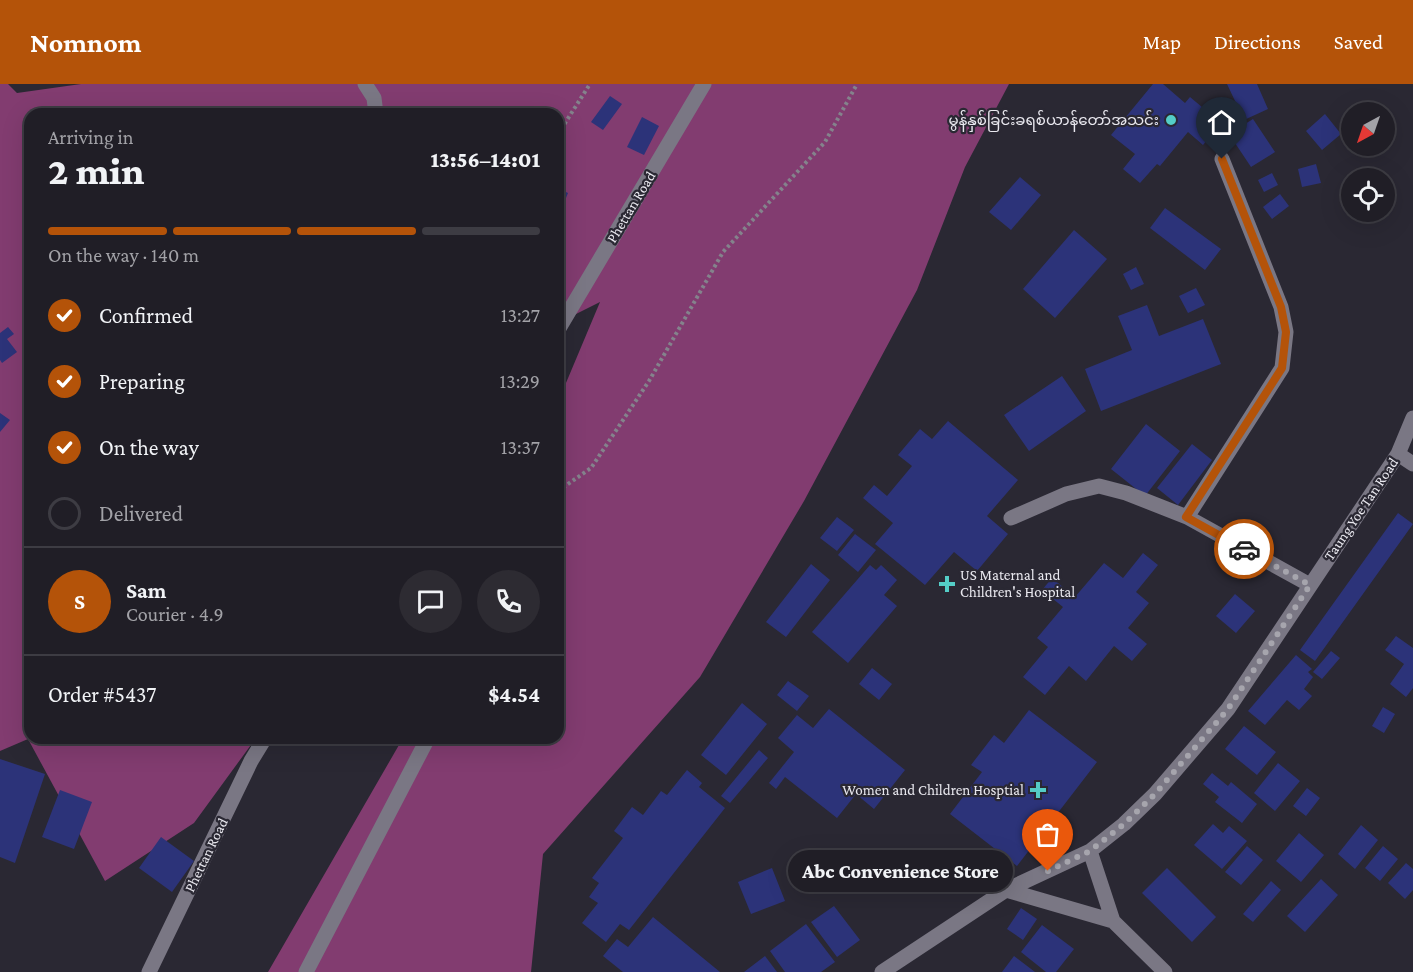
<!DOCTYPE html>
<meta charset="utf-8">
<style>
:root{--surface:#201e26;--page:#2d2b32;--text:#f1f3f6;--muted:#a2a2a7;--line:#3d3c43;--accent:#b45309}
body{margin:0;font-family:"Crimson Pro","Noto Sans Myanmar",serif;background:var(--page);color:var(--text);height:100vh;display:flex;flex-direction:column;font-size:22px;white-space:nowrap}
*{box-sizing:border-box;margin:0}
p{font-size:20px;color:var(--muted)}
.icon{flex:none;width:33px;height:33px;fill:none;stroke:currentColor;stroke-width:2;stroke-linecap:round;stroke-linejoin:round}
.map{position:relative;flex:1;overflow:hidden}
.drawer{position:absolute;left:24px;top:24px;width:540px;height:636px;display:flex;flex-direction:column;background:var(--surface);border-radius:18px;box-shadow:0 6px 24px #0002,0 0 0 2px var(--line)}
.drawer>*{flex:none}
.needle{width:39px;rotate:220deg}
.fabs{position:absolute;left:1341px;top:18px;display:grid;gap:12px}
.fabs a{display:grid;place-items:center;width:54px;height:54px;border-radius:50%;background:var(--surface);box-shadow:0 6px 24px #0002,0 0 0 2px var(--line);font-size:30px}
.pin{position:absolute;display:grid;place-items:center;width:51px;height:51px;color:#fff;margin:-62px -26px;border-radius:50% 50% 50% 0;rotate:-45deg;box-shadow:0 0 6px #0007}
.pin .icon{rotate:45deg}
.courier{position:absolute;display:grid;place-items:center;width:60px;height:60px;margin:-30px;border:4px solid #b45309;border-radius:50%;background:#fff;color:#222;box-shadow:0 2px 8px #0007}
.bubble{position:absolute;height:42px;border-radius:21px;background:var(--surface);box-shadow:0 6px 24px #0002,0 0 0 2px var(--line);font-size:20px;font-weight:800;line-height:42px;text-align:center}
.summary em{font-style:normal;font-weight:800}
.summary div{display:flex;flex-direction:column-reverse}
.summary{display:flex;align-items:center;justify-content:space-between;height:102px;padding:0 24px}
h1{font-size:39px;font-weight:800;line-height:45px}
.bar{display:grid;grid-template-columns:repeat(4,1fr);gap:9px 6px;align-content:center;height:72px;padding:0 24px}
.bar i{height:8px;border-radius:4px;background:var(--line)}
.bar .on{background:var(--accent)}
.bar p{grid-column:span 4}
.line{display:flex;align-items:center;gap:15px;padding:0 24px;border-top:2px solid var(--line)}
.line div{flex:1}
.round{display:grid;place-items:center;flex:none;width:63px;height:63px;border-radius:32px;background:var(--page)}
ol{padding:0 24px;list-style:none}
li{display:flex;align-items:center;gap:18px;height:66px}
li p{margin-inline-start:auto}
li .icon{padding:6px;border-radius:50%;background:var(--accent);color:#fff;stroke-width:4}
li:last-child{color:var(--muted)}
li i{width:33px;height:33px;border:3px solid var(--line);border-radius:50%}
header{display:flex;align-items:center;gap:36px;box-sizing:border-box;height:84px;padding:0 30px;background:var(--accent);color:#fff}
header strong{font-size:28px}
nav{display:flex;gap:33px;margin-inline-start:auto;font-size:21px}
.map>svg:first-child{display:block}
</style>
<header>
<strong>Nomnom</strong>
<nav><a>Map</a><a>Directions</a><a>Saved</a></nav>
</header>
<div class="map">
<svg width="1413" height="888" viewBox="0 0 1413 888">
<rect width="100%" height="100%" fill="#2a2833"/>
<!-- forest -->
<path fill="#823c70" d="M0 0H8L17 9 81 0H1009L965 83 917 206 804 417 700 593 543 770 531 888H268L403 654H558V318L600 218 558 239V30H30V654H256L194 739 105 797 28 655 0 667Z"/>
<!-- building -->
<path fill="#2c3379" d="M1153 0H1163L1185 19 1190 13 1221 39 1203 61 1188 48 1160 82 1157 80 1140 99 1123 85 1135 70 1111 51Z
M1227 0H1257L1268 25 1244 36Z
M610 12 622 20 603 46 591 38Z
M1325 30 1341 50 1322 66 1306 47Z
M642 33 659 42 644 71 627 63Z
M1253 35 1275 68 1251 83 1229 50Z
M1316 80 1321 99 1302 103 1298 85Z
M1272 89 1278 101 1264 108 1258 96Z
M1020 93 1041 111 1011 146 989 128Z
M558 104 568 109 560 129 558 128Z
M1280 110 1289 122 1272 135 1263 123Z
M1165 124 1221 165 1205 186 1150 144Z
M1074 146 1107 175 1055 234 1023 205Z
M1136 183 1144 200 1131 206 1123 190Z
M1196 204 1205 221 1188 229 1179 212Z
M1147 221 1159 252 1203 235 1221 280 1101 327 1085 285 1132 266 1118 232Z
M8 243 14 250 7 255 17 268 2 279 0 276V249Z
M1062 292 1086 327 1029 367 1004 331Z
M0 329 10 336 0 348Z
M948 337 1018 396 987 432 1008 450 977 487 954 468 925 501 875 460 893 439 863 414 874 401 887 412 912 382 898 371 920 345 932 355Z
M1146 340 1180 367 1145 412 1111 385Z
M1192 360 1212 376 1178 421 1157 404Z
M1398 429 1413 440 1315 577 1300 566Z
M837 433 854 446 837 467 820 454Z
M855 450 876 466 858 488 838 471Z
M1143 469 1158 481 1136 508 1149 519 1128 544 1147 560 1132 577 1114 562 1086 597 1069 582 1045 611 1023 593 1048 563 1037 554 1063 523 1042 506 1052 494 1075 513 1104 479 1123 494Z
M811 480 830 496 786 553 766 538Z
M870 481 876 486 881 481 897 496 884 511 897 522 848 579 812 548Z
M1235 510 1255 527 1236 549 1216 532Z
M1396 552 1413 564V604L1406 613 1390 600 1404 580 1385 566Z
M1331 567 1340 574 1322 595 1313 588Z
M1296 571 1312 585 1308 588 1313 593 1304 605 1312 612 1299 626 1287 616 1265 641 1248 627Z
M872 584 892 600 879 616 859 600Z
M788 597 809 612 797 627 777 611Z
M742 619 767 640 726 691 701 671Z
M1383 623 1395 630 1384 649 1372 642Z
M829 625 905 686 874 725 856 710 837 734 785 693 776 705 769 699 794 668 778 654 797 631 813 644Z
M1029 626 1097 678 1017 782 950 730 982 688 971 681 994 651 1004 659Z
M1244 642 1276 668 1257 691 1225 665Z
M759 666 768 674 730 719 721 712Z
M0 675 45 690 15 779 0 773Z
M1278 679 1300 697 1275 727 1254 709Z
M687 686 702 699 699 703 725 724 629 846 620 840 606 858 582 839 598 819 589 813 599 799 592 794 623 754 614 747 632 723 643 731 661 707 667 711Z
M1212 689 1228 702 1231 698 1257 720 1242 739 1215 718 1219 713 1203 700Z
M1307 704 1320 714 1306 732 1293 722Z
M60 706 92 718 74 765 42 753Z
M1213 740 1223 749 1229 742 1247 757 1222 785 1194 761Z
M1361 741 1378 756 1355 785 1338 770Z
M1299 749 1324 771 1301 798 1276 777Z
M161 753 194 777 172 808 139 784Z
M1247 762 1263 776 1241 801 1225 788Z
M1383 762 1398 775 1380 797 1365 784Z
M1406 779 1413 785V806L1405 815 1388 799Z
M772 784 785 817 751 830 738 798Z
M1167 784 1216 833 1192 858 1142 809Z
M1321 795 1338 811 1305 848 1287 832Z
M1271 797 1281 806 1253 838 1243 830Z
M834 822 860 856 837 873 811 838Z
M1021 824 1037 835 1023 856 1007 845Z
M653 833 720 888H623L603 872 617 855 628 863Z
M806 840 835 878 821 888H785L770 867Z
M1042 841 1074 865 1056 888H1046L1021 868Z
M765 872 777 888H744Z
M1014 872 1035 888H1002Z"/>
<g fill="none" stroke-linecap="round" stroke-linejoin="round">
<!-- path -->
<path stroke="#84838c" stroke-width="4" stroke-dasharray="3 3" stroke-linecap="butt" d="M558 50 590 0
M558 407 591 384 649 297 723 168 825 58 857 0"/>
<!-- minor -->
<path stroke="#7a7784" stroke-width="15" d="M365 0 374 14 376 30
M558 246 704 0
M1398 370 1413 380
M1187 433 1282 284 1286 248 1281 223 1222 75
M1011 434 1066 410 1099 402 1126 409 1187 433 1310 501
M1090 767 1113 837
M1006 806 1113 837 1165 888
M149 888 251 677 265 654
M306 888 428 654
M882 888 1006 806 1090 767 1124 740 1155 710 1228 625 1398 370 1413 334"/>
</g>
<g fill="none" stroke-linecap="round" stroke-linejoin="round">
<!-- done -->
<path stroke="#a6a5ad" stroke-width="6" stroke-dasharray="0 10.8" d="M1048 787 1090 767 1124 740 1155 710 1228 625 1310 501 1244 465"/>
<!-- route -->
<path stroke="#b45309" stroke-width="8" d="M1222 75 1281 223 1286 248 1282 284 1186 433 1244 465"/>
</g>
<!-- markers -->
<g fill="#54cdc7" stroke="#2a2833" stroke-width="2">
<circle cx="1171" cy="36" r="6"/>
<path d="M944 491h6v6h6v6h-6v6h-6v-6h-6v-6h6z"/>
<path d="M1035 697h6v6h6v6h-6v6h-6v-6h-6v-6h6z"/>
</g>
<g text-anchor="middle" stroke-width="4.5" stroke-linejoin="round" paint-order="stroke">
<!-- poi labels -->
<g font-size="15" fill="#e9e8ef" stroke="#2a2833" text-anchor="end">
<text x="1159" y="41">မွန်နှစ်ခြင်းခရစ်ယာန်တော်အသင်း</text>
<text x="960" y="496" text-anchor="start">US Maternal and<tspan x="960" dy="17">Children's Hospital</tspan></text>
<text x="1024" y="711">Women and Children Hosptial</text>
</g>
<!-- street labels -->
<g font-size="15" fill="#e9e8ef" stroke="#2a2833">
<text transform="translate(631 123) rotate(-59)" y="5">Phettan Road</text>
<text transform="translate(1361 425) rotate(-56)" y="5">Taung Yoe Tan Road</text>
<text transform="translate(206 771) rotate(-64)" y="5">Phettan Road</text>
</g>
</g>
</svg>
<div class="fabs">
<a><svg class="needle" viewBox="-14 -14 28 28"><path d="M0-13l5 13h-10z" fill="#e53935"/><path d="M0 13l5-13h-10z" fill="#a2a2a7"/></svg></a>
<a><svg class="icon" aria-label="locate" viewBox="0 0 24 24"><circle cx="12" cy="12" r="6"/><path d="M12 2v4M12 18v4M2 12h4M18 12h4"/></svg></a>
</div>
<div class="pin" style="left:1048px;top:787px;background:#ea580c"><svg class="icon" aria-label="bag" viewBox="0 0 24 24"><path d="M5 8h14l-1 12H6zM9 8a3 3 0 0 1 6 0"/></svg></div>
<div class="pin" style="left:1222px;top:75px;background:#1f2937"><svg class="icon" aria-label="home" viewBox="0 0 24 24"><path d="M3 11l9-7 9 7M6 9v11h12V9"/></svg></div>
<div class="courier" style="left:1244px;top:465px"><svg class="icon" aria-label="car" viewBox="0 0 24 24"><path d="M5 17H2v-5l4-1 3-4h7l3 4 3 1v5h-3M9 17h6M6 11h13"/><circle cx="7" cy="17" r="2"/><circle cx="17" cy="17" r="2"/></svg></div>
<div class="bubble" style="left:788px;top:766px;width:225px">Abc Convenience Store</div>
<section class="drawer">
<div class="summary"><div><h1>2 min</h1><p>Arriving in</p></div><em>13:56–14:01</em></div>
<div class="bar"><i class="on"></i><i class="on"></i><i class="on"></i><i></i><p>On the way · 140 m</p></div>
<ol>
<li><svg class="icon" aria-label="check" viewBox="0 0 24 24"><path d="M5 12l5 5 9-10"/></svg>Confirmed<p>13:27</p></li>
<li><svg class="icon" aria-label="check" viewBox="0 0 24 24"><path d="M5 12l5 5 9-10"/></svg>Preparing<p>13:29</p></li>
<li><svg class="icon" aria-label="check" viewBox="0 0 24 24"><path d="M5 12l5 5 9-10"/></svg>On the way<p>13:37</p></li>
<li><i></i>Delivered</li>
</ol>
<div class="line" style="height:108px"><b class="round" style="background:var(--accent);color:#fff">S</b><div><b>Sam</b><p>Courier · 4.9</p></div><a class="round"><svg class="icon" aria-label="chat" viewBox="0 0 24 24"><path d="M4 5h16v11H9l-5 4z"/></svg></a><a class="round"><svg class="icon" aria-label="phone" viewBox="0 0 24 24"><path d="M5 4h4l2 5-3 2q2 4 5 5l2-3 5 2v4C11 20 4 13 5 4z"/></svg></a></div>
<div class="line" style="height:78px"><div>Order #5437</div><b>$4.54</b></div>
</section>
</div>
